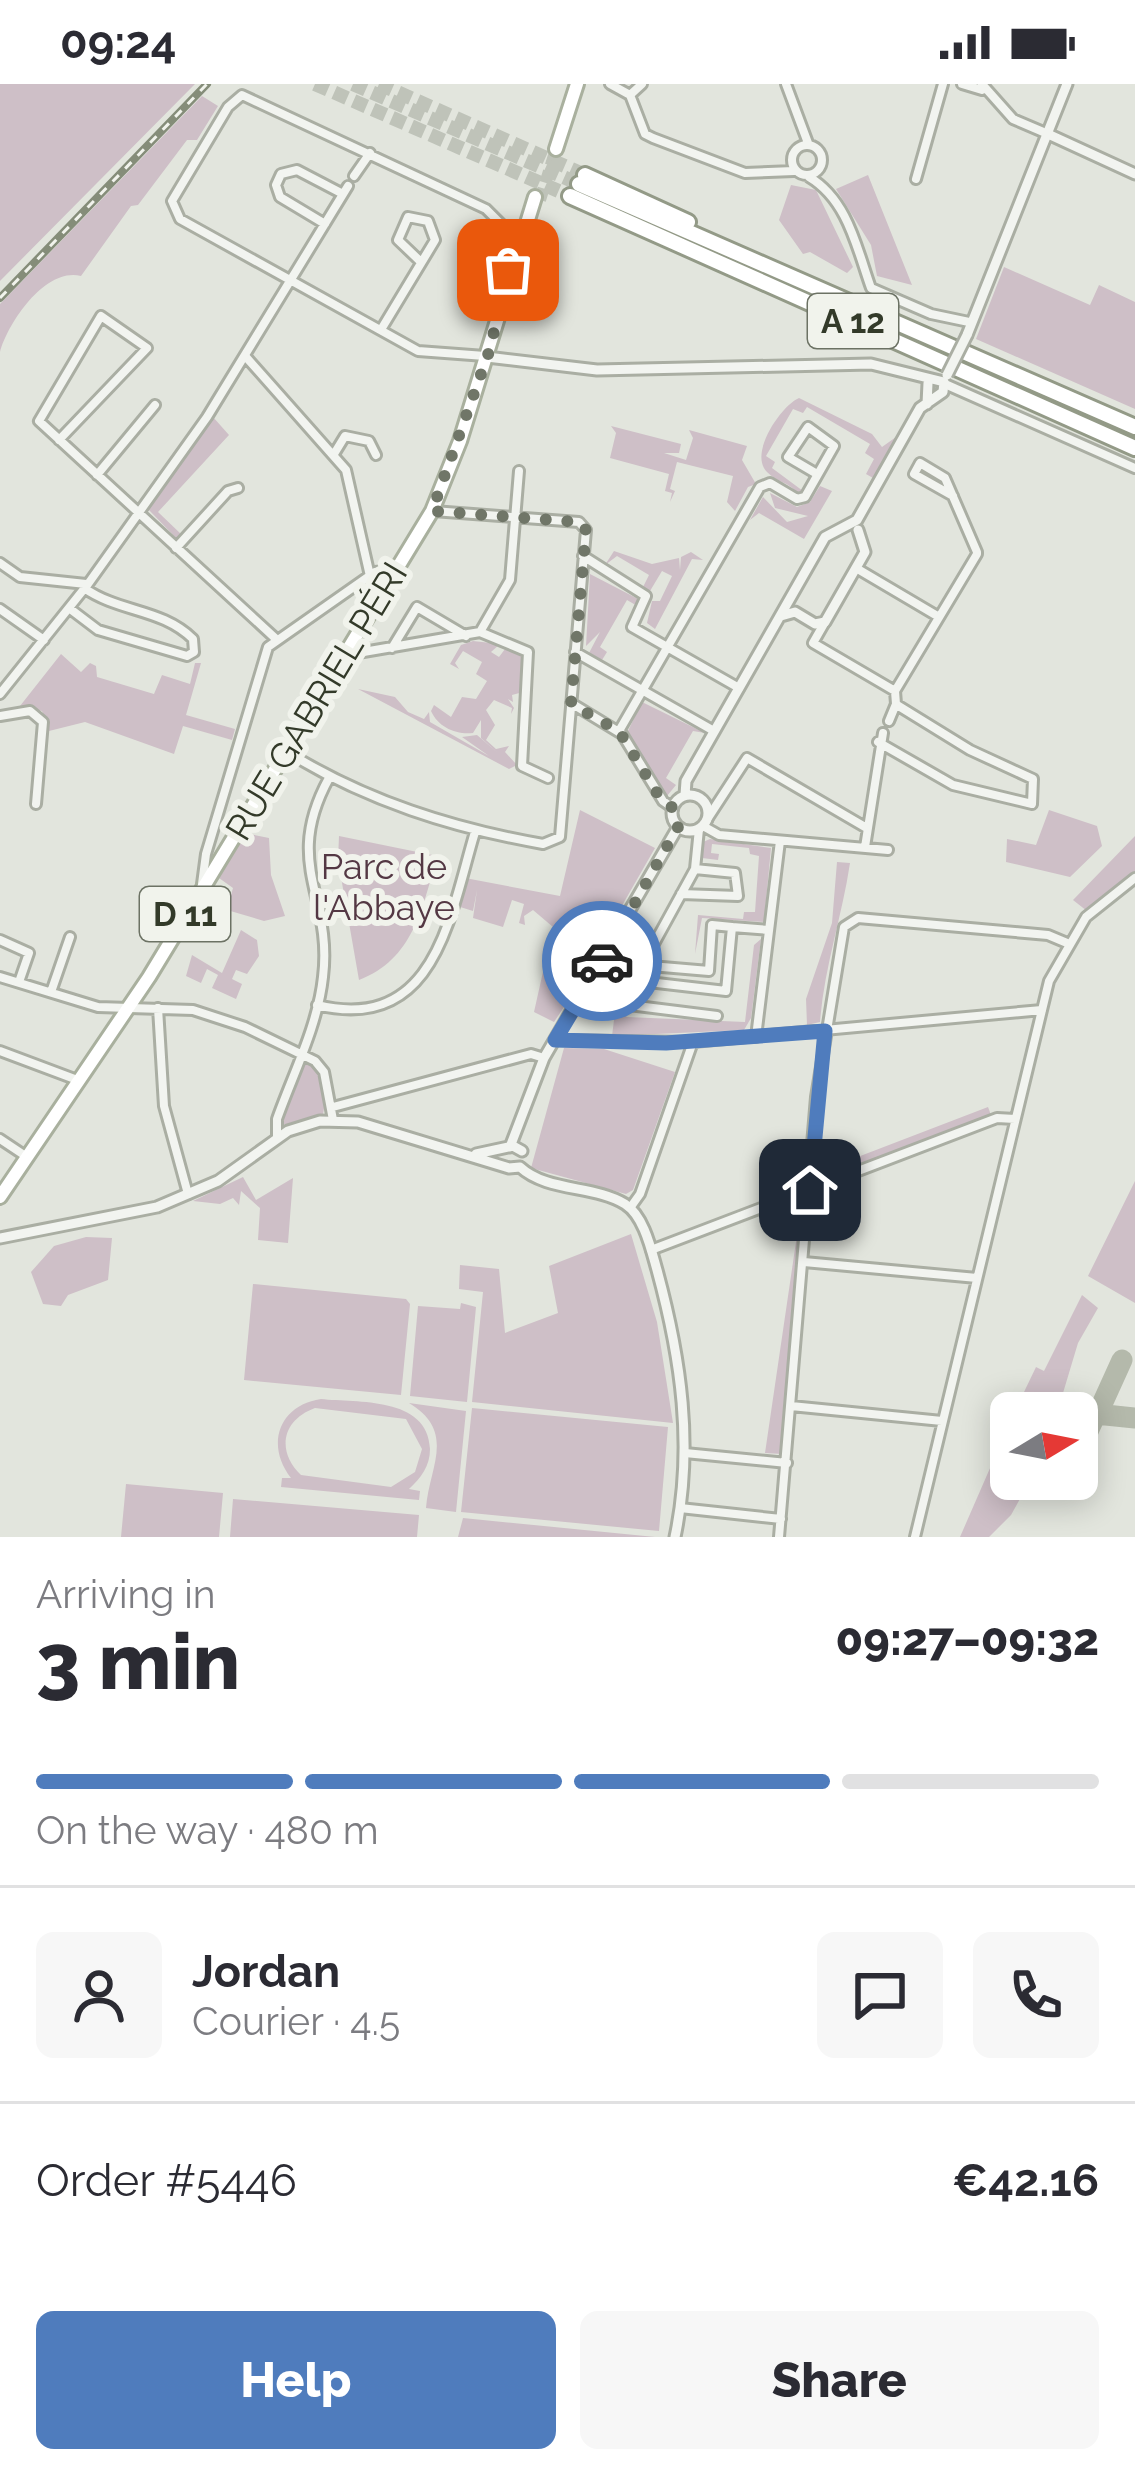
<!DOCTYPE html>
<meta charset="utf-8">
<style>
:root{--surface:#fff;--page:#f7f7f7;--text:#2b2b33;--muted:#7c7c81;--line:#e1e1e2;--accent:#4f7cbd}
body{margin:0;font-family:Raleway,sans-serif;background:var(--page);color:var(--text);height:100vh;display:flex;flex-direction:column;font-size:45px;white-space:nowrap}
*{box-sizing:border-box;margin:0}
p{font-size:39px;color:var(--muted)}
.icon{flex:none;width:66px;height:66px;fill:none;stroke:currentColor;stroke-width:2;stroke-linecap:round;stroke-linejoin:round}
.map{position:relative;height:1453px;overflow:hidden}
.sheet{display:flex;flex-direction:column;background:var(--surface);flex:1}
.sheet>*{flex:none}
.needle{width:78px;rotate:80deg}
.buttons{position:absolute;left:990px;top:1308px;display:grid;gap:24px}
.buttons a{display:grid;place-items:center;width:108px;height:108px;border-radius:18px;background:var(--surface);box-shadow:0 6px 30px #0003;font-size:60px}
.pin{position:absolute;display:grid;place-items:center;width:102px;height:102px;color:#fff;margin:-51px;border-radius:24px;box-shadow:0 6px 18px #0006}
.courier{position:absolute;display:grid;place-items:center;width:120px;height:120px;margin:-60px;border:9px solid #4f7cbd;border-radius:50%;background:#fff;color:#222;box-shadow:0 3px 15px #0007}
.headline em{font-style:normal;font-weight:800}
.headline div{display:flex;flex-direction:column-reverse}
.headline{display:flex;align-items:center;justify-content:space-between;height:204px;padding:0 36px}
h1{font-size:78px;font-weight:800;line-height:90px}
.bar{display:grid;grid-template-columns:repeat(4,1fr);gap:18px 12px;align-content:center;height:144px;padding:0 36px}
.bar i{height:15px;border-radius:9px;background:var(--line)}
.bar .current{background:var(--accent)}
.bar p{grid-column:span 4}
.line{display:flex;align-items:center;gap:30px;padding:0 36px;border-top:3px solid var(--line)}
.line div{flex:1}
.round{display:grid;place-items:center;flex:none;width:126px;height:126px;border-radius:18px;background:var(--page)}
.primary-button{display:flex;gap:24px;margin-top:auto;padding:24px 36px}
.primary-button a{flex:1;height:138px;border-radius:18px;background:var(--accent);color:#fff;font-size:48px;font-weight:800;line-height:138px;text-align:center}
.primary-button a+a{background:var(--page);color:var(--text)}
.status{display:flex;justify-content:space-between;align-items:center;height:84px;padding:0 60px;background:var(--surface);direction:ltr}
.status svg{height:33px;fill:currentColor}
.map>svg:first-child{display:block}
</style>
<div class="status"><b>09:24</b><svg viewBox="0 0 49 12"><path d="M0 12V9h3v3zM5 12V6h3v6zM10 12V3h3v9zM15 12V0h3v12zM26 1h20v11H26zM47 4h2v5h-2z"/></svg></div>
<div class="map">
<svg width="1135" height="1453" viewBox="0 0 1135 1453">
<rect width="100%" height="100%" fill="#e2e5dd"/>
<!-- green -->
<path fill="#cebfc7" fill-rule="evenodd" d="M0 0H195L0 197Z
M202 12 218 22 197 56H187L138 121 131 122 81 192C45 183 8 239 0 268V220Z
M868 91 912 201 877 192 871 161 836 105Z
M791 101 816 106 853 183 847 189 810 168 803 170 779 136Z
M1004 183 1090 221 1099 201 1135 218V325L976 255Z
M799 314 872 350 882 363 896 353 873 394 866 390 874 375 865 369 870 360 807 323 803 329 793 325 766 372 775 378 772 384 803 407 797 409C791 399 776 398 767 388 748 369 782 321 799 314Z
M213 333 229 351 158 428 182 451 178 456 148 425Z
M611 342 681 360 679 369H664L686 376 693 354 689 346 747 362 742 376 756 400 748 403 735 427 727 418 733 392 677 378 670 405 675 407 670 418 672 409 665 407 669 390 610 374 616 349Z
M820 402 832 407 804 455 759 429 750 436 763 413 787 438 808 432 775 424 770 409 797 423 810 418Z
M614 467 652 480 679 474 680 486 681 473 691 468 703 476 692 475 655 545 647 539 652 517H660L672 492 662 487 650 507 643 503 649 491 617 472 605 481Z
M590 490 642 517 639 523 627 516 600 563 607 568 602 576 589 569 600 548 586 562Z
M473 557 500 560 491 568 499 573 508 561 525 573 523 608 512 611 513 618 508 615 514 624 511 630 512 624 494 616 486 626 495 641 486 656 496 665 509 662 505 668 517 681 509 685 358 605 395 613 408 628 424 635 429 628 430 638 489 672 462 653 477 651 498 669 481 654V636L473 649C456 651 438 643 431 627L434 621 451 633 462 613 476 615 487 597 476 590 482 578 463 567 455 579 459 585 450 580 461 561Z
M61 570 81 588 90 579 96 582 97 593 154 610 162 591 190 600 195 579H201L186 631 235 645 232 656 183 642 174 670 85 638 49 647 42 627 20 622Z
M642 618 705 649 693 647 666 694 676 701 667 712 627 649Z
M580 726 655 764 564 923 554 938 534 928 553 843 533 826 524 832 525 841 519 839 524 820 512 816 503 843 473 834 477 806 473 827 457 822 465 794 560 812Z
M1049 726 1097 742 1102 762 1070 793 1006 778 1007 755 1036 761Z
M245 749 269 754 271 791 285 832 264 837 227 826 233 804 219 794Z
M339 752 437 772C423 823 413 876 359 896L338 776Z
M1135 752V794L1087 827 1073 816Z
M710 755 771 764 764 838 702 834 695 870 698 831 743 835 744 828H755L759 772 750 770 749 764 712 760 711 769 719 770 718 776 702 774 703 758Z
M837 778 850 779C842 833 824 884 820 938L807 941 806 915 832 839Z
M241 846 257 856 259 872 247 890 236 886 232 895 242 900 236 915 212 904 218 891 207 885 201 899 186 892 192 871 222 889Z
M761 855 751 934 744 946 612 952 615 928 603 910 593 907 600 895 612 902 618 926 627 933 745 938 754 861Z
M564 964 604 965 675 988 633 1106 626 1110 531 1084Z
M306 979C323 987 327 1013 323 1030L286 1042 282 1038 300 982Z
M988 1023 991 1031 833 1093 829 1084Z
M243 1093 256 1116 293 1094 288 1159 258 1156 260 1124 241 1107 239 1121 233 1114 220 1120 193 1117Z
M1135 1097V1219L1088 1192Z
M796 1120 803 1138 782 1370 765 1369 797 1151 792 1121Z
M631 1150 657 1238 673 1339 472 1318 483 1208 459 1205 460 1181 499 1185 505 1249 558 1229 549 1182Z
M86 1153 112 1154 108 1196 68 1211 61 1222 43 1220 31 1188 54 1162Z
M253 1200 406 1215 410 1220 401 1311 244 1296Z
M1082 1211 1098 1224 1078 1259 1057 1329H1014L1036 1283 1044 1287Z
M461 1219 476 1223 467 1318 410 1312 418 1222 460 1225Z
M321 1315C357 1319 428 1312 430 1365 430 1382 421 1394 409 1405L420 1407 419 1416 281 1403 282 1394H291C265 1361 279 1321 321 1315ZM315 1324 406 1335 422 1365 415 1388 391 1403 301 1391C276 1367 282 1336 315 1324Z
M409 1319 466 1327 456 1428 426 1424C429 1383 457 1348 409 1319Z
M472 1324 668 1343 659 1447 461 1428Z
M1011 1336V1395H1031L1011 1431 989 1453H960Z
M126 1400 223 1409 219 1453H121Z
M233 1415 419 1431 417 1453H230Z
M463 1434 655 1453H656H458Z"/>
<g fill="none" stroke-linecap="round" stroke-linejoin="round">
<!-- taxiway -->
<path stroke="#b4b9ab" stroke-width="21" d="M1098 1329 1122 1276
M1080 1365 1096 1330 1135 1334"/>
<!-- primary-tunnel -->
<path stroke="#bfc3b9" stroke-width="12" stroke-dasharray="12 6" stroke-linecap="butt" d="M540 116 556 65"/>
<!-- motorway-tunnel -->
<path stroke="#bfc3b9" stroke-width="14" stroke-dasharray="14 7" stroke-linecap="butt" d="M315 0 570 112
M353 0 579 100
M379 0 585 91"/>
<defs>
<path id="minor" d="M610 0 630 11 645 50 653 54 745 89 794 87
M786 0 808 59
M962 0 982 6
M982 0 1013 35 1048 50
M630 11 642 0
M792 76a15 15 0 1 1 30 0a15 15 0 1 1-30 0Z
M354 92 370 69
M809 93C848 116 857 165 871 204L931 230 969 238
M916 95 943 0
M325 140 280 113 276 101 281 90 297 86 343 110
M382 244 435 156 428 137 408 133 398 156 421 178
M485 272 418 267 180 135 172 117 228 23 242 11 486 125 501 140 510 189
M246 273 346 386 370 492
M945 300 1135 384
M59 356 147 264 101 232 39 337 275 554
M334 370 345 352 369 357 376 371
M97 391 155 321
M176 464 228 407 238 404
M583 472 646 512 632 543 739 604
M0 479 20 493 86 500
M856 484 939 533
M69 524 98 546 187 572 194 568 193 555C161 524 120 529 84 504
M0 525 44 556
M480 548 528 568 522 682 548 694
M813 559 895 607
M813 559 825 538
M392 564 417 523 466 552
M575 568 714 647
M346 571 480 548 510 496 519 387
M0 610 88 500 207 333 348 102
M571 619 622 650 663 717 673 724
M0 632 30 627 43 638 36 720
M889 637 896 620 895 607 977 470V468L945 394 920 379 914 390 953 412
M619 647 760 403 770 399 797 415 805 413 834 362 808 343 788 373 817 390
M878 658 953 701 1032 720 1033 695 970 666 897 621
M287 668C367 717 452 744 543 760L560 753 586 446 579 438 433 427
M706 737 747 674 865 743
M703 742 719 751 888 766
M699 745 695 785 621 920 717 932
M865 763 883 649
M202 800 206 770 268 563 375 488 395 486
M681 810 738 812 735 789 695 785
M732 843 769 846
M0 856 29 869 19 898
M0 893 98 923 193 926 245 943 315 977 324 988 333 1036
M631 896 726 907 732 843 712 841 709 887 639 881
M51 908 70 853
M317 921C436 950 450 831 475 748
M158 924 164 1022 188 1110
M756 953 780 757
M555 956 693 958 1042 926
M0 967 80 997
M333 1023 531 970 544 974
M277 1053V1035C293 990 318 941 323 893 333 812 282 780 329 694
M0 1055 24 1071
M630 1124 640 1110 693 958
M651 1166 997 1034 1015 1035
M804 1178 977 1194
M791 1322 942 1337
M685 1369 787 1379
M680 1424 781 1435
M779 1453 816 1013 844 843 858 834 1048 851 1067 859
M915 1453 1049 897 1086 833 1135 794"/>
<path id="tertiary" d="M1048 50 1135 90
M967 251 1067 0
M487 273 597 286 871 280 944 298 943 308 920 324 857 436 825 453 686 697 685 711
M927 320 928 299
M781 532 795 528 815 540 825 538 865 468 858 446
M672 729a18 18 0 1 1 36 0a18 18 0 1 1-36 0Z
M510 1063 544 974 678 743
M476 1070 513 1062 522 1067
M0 1154 157 1123 218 1097 288 1047 320 1037 358 1038 509 1084 520 1083C547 1108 594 1101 625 1120 644 1132 651 1165 657 1186 681 1274 694 1363 675 1453"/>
<path id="primary" d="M556 65 577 0
M0 1113 149 893 432 427 460 357 535 113"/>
<path id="motorway" d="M585 91 688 138
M579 100 1135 343
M570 112 1135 364"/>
</defs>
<!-- minor casing -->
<use href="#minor" stroke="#aaaea3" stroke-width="14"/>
<!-- tertiary casing -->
<use href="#tertiary" stroke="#aaaea3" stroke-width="15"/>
<!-- primary casing -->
<use href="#primary" stroke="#a9b09e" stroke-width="18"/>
<!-- motorway casing -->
<use href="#motorway" stroke="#939a87" stroke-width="20"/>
<!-- minor -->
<use href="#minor" stroke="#f2f4f0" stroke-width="8"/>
<!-- tertiary -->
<use href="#tertiary" stroke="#f2f4f0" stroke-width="9"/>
<!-- primary -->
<use href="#primary" stroke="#fff" stroke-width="12"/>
<!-- motorway -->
<use href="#motorway" stroke="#fff" stroke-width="14"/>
<defs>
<path id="rail" d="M0 214 207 0"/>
</defs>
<!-- rail casing -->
<use href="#rail" stroke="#858d79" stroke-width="8"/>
<!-- rail -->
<use href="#rail" stroke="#f1f3ec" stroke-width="3" stroke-dasharray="9" stroke-linecap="butt"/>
<defs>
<path id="tertiary-bridge" d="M947 291 967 251"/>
</defs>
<!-- tertiary-bridge casing -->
<use href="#tertiary-bridge" stroke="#aaaea3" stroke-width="15" stroke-linecap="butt"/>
<!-- tertiary-bridge -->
<use href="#tertiary-bridge" stroke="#f2f4f0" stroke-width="9"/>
</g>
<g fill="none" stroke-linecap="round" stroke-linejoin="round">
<!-- done -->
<path stroke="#707668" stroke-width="12" stroke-dasharray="0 21.6" d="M508 186 490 265 432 427 579 438 586 446 571 620 619 647 662 717 673 724 678 743 602 877"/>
<!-- route -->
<path stroke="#4f7cbd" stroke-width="15" d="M602 877 555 956 666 959 825 947 810 1106"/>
</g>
<g text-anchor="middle" stroke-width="12" stroke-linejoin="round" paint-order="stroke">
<!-- shield labels -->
<g fill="#f1f3ec" stroke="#6c7264" stroke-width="3">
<rect x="808" y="210" width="90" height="54" rx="9"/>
<rect x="140" y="803" width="90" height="54" rx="9"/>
</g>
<g font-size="33" font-weight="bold" fill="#333a29">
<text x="853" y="249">A 12</text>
<text x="185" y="842">D 11</text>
</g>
<!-- street labels -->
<g font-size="36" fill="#333a29" stroke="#f1f3ec">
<text transform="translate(316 617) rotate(-59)" y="13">RUE GABRIEL PÉRI</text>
</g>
<!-- park labels -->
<g font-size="36" fill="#543844" stroke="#f1f3ec">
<text x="384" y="795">Parc de<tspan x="384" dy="41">l'Abbaye</tspan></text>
</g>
</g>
</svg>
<div class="buttons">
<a><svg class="needle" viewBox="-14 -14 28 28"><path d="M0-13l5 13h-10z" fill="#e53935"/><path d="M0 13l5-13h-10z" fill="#7c7c81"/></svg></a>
</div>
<div class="pin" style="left:508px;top:186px;background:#ea580c"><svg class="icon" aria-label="bag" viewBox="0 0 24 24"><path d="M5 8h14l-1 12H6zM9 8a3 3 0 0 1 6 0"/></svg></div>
<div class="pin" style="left:810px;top:1106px;background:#1f2937"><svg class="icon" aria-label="home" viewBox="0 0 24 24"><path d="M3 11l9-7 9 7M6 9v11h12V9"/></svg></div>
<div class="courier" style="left:602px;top:877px"><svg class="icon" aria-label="car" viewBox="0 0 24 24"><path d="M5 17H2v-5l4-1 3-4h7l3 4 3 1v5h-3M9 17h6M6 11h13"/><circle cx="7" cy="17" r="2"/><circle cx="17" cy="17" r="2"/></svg></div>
</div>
<section class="sheet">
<div class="headline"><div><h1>3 min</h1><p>Arriving in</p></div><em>09:27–09:32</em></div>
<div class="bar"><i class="current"></i><i class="current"></i><i class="current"></i><i></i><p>On the way · 480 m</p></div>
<div class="line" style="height:216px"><a class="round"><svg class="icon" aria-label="person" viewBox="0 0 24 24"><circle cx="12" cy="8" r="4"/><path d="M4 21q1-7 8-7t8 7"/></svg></a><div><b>Jordan</b><p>Courier · 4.5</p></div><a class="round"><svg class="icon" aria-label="chat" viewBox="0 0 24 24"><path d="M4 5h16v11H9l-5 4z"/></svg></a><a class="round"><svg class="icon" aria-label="phone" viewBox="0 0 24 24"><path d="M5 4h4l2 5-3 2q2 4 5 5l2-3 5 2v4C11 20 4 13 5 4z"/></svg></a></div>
<div class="line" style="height:156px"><div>Order #5446</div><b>€42.16</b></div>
<div class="primary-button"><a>Help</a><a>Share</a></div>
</section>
